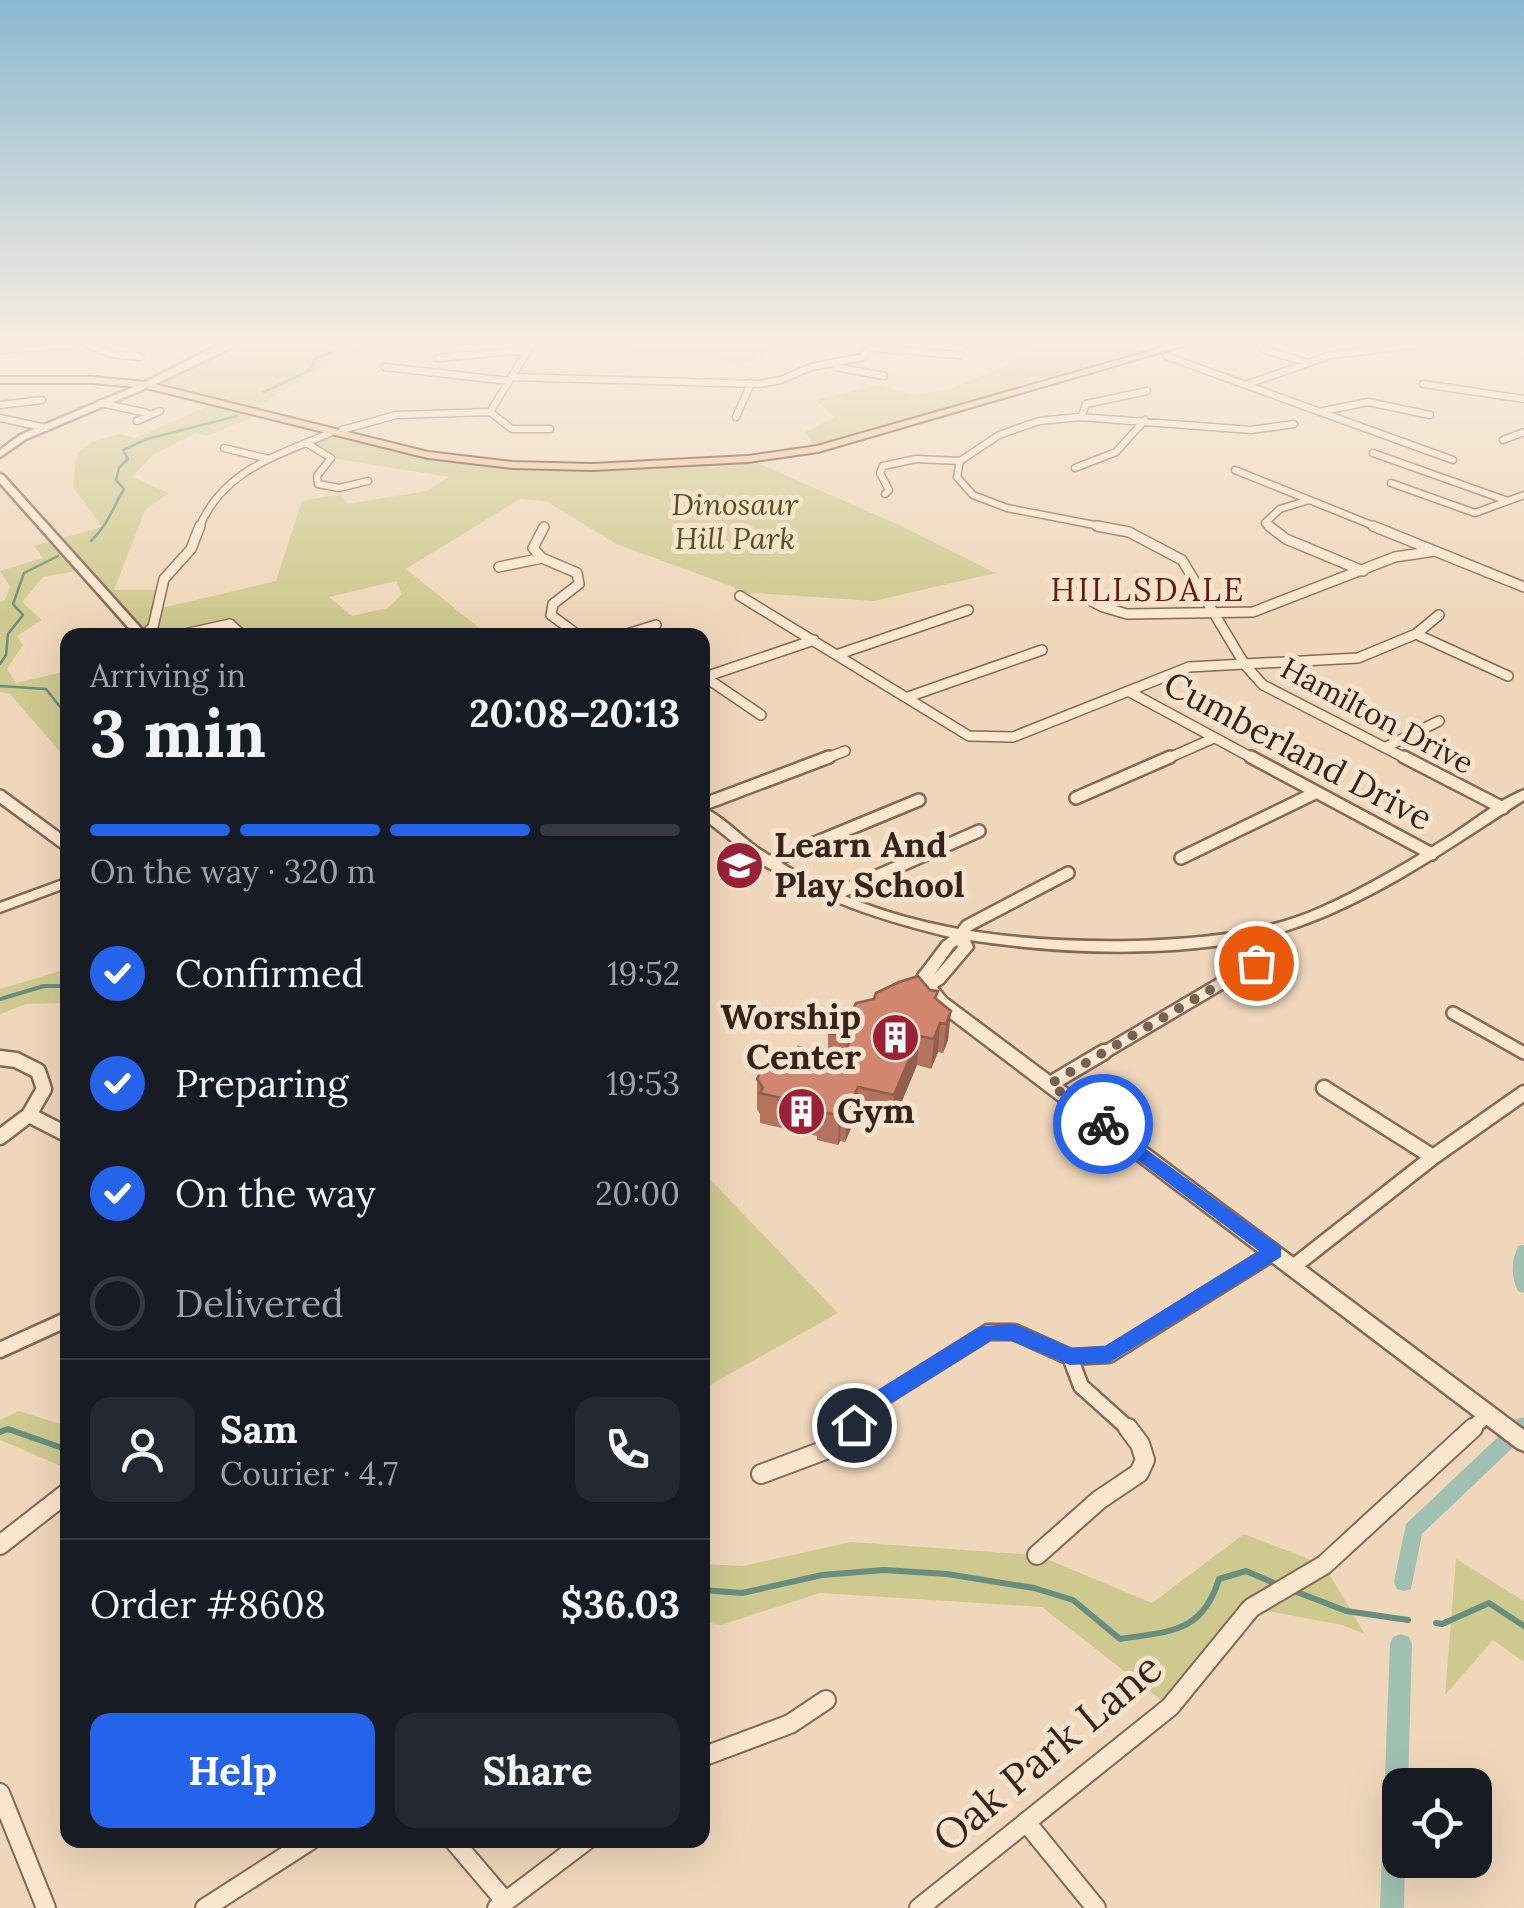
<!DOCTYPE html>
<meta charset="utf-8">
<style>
:root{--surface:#171b24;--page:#242831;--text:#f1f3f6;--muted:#9ea1a6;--line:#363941;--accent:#2563eb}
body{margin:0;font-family:Lora,serif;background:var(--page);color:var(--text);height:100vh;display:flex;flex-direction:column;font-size:38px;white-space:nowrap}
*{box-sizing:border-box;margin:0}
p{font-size:32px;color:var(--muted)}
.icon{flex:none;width:55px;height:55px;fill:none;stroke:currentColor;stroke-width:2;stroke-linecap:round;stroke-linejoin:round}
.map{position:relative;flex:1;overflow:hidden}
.panel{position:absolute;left:60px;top:628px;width:650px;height:1220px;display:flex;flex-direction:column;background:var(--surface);border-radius:20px;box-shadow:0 10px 40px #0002}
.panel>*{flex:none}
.tools{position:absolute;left:1382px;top:1768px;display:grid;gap:20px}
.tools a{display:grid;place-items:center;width:110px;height:110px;border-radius:20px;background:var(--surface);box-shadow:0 10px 40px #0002;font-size:50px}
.pin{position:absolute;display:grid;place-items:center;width:85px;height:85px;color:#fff;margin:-42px;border:5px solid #fff;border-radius:50%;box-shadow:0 2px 10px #0007}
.courier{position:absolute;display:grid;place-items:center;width:100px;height:100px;margin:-50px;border:8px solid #2563eb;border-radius:50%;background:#fff;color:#222;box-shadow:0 2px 12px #0007}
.overview em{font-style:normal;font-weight:700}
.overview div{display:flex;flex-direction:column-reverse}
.overview{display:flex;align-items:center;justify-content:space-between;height:170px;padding:0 30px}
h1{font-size:65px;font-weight:700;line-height:75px}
.bar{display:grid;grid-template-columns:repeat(4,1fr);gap:15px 10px;align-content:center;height:120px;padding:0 30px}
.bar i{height:12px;border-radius:8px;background:var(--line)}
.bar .current{background:var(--accent)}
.bar p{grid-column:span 4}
.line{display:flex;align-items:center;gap:25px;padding:0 30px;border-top:2px solid var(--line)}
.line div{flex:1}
.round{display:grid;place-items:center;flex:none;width:105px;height:105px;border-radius:20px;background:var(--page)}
ol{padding:0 30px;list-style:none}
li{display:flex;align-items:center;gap:30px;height:110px}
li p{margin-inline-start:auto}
li .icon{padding:10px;border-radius:50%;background:var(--accent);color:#fff;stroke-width:4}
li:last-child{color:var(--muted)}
li i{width:55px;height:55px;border:5px solid var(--line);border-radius:50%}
.primary-button{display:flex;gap:20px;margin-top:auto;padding:20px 30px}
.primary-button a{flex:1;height:115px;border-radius:20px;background:var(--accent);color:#fff;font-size:40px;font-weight:700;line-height:115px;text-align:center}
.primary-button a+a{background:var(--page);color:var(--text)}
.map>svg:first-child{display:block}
</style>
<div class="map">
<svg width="1524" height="1908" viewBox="0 0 1524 1908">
<rect width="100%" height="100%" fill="#f0d7bb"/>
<!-- green -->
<path fill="#ceca8f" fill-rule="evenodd" d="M233 345H381L341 355 256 407 155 382Z
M585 345H776C753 362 742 371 715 357L584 348Z
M1032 345H1160L986 400 814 446 805 432 835 417 815 400 878 385 917 395 950 389 1024 358Z
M217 402 260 414 207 436 195 433 153 455 132 477 169 493 145 510 114 590H161L158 609 276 581 302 501 341 494 347 504 427 491 449 477 331 458 306 443 332 432 428 455 512 465 592 467 748 459 899 525 995 573 874 601 756 593 740 596 734 587 616 544 546 501 520 499 406 569 479 628 460 635H242L230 624 180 635H142L82 570 43 577 22 602 42 620 17 636 23 645 7 669 16 683 67 671V755H63L10 694 0 692V602L5 600 10 587 0 571 43 558 34 546 102 527 73 487 77 453 92 442 119 434 136 438ZM396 581 402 594 388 608 352 616 329 597Z
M67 969V1003L26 1004 0 1014V989Z
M703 1172 838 1313 703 1389 702 1388Z
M19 1411 67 1426V1474L61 1466 0 1440V1420Z
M1244 1534 1324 1565 1365 1634 1342 1625 1251 1608 1170 1707 1042 1607 820 1593 721 1625 703 1622V1564L743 1566 851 1542 1037 1555 1152 1603Z
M1456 1559 1524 1601V1662L1493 1640 1445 1695Z"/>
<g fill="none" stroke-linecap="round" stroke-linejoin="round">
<!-- stream-far3 -->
<path stroke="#678e7e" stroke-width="2.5" d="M264 392 310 370 315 359 348 345
M91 541C108 525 112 509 124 489L116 480 119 468 128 459 123 450 147 439 237 416
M0 664 6 655 8 634 23 615 13 604 24 573 58 556
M0 686 46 689 68 717"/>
<!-- stream-far2 -->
<path stroke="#678e7e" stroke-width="4" d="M0 999 44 986H68"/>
<!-- stream-far1 -->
<path stroke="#678e7e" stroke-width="5" d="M4 1430H12"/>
<!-- stream -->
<path stroke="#678e7e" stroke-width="6" d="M0 1432 8 1429 68 1450
M702 1590 742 1593 822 1575 884 1570 947 1574 1034 1588 1073 1600 1120 1639C1169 1631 1202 1634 1219 1579L1246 1571 1279 1585
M1292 1590 1346 1611 1408 1620
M1436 1623 1442 1624 1489 1603 1524 1626"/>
<!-- canal -->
<path fill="#a0c1b1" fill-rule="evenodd" d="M1524 1245V1293L1518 1291C1511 1277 1511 1261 1518 1246Z
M1524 1417V1437L1422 1534 1411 1589 1404 1591 1397 1589 1394 1582 1406 1524 1517 1419Z
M1401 1634 1409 1637 1412 1644 1408 1785H1400V1860H1405L1404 1908H1380L1390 1644 1393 1637Z"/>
<defs>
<path id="minor-far4" d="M87 345 112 354 140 357
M872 348 960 355
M0 350 69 345
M1265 350 1305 362
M1166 356 1453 460
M438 358 526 350
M385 367 509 381
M836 367 884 376
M511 377 759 384 781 380 811 367 863 357 870 345
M1248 384 1331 355 1413 345
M1423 384 1524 399
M101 403 147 413
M0 405 42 400
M490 412 530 347
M490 412 512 429H550
M1319 412 1368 402 1430 415
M1082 415 1086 404 1147 391
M736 417 751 383
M0 418 46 428
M137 421 160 411
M342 430 396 415 490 412
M1503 440 1524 432
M306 443 331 458 317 476 318 484 339 488 368 481
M224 448 269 459
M1373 453 1508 501
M1075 468 1116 452 1145 420
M1235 470 1379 528
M1391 483 1475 513 1524 495
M885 494 889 490 880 473 883 466 916 459 960 461
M199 528C223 469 278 456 332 432
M1110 528 1007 508 973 495 957 477 960 461 999 435 1039 421 1080 417 1251 430 1294 424
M1272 528 1265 523 1280 509 1309 500"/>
<path id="minor-far3" d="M1097 526 1129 532 1182 560 1245 665 1263 685 1409 760
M1269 526 1286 539 1363 571
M1373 526 1524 587
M544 527 533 548 542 558 577 573 579 584 553 604 551 615 578 635
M499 567 542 558
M1061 580 1064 587 1103 607 1127 614 1253 612 1395 557 1435 551
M740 596 969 736 1013 737 1189 667 1358 658 1416 634 1439 615
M1416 634 1508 676
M144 635 153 627 164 579 191 549 200 526
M180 635 230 624 242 635
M624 635 656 625
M839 654 968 610
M705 677 761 715
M702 678 814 640
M1128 691 1256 760
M908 697 1042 650
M1386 747 1439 721
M822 760 845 751
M1164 760 1214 738"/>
<path id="minor-far2" d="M1251 757 1432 854
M1404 757 1503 808
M0 796 68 846
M1076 798 1170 757
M702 805 829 757
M1181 858 1315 793
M769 862 919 800
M834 895 979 831
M960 936 967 926 1068 873
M1453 1013 1524 1053
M1100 1055 1286 945"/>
<path id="minor-far1" d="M0 1058 16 1060 38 1071 44 1089 29 1115 0 1137
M1050 1084 1104 1052
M1324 1088 1433 1157
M29 1115 68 1135
M1293 1267 1433 1157 1524 1093
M0 1350 68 1319
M1070 1357 1081 1386 1130 1430
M850 1430 873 1404 988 1332H1014L1070 1357 1109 1355 1274 1252
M1470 1430 1488 1414"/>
<path id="minor" d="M761 1474 836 1446 852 1428
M0 1545 68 1492
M1037 1555 1099 1500 1139 1473 1145 1460 1140 1444 1128 1428
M702 1757 790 1724 826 1700
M0 1793 46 1908
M1026 1822 1096 1908
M453 1840 504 1900
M205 1908 311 1840
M497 1908 587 1840
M919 1908 1170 1707 1251 1608 1324 1565 1473 1428"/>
<path id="tertiary" d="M219 345H237L149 387 26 439 0 457V450L20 435 143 383Z
M0 474 3 475 147 635H135L0 483Z
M1524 790V800C1451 847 1379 898 1297 927 1206 960 1065 955 970 940L973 947 971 950 943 983 937 987 946 998 1524 1430V1451L1517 1448 934 1006 922 990 918 975 943 942 950 937C884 921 821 901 764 865 742 851 723 833 702 818V807C720 815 736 831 751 843 771 858 794 871 816 883 914 932 1026 943 1134 941 1199 939 1261 934 1320 908 1367 887 1410 861 1453 834 1476 819 1499 800 1524 790ZM957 945 958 947 934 975 953 948Z
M68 878V887L0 912V903Z"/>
<path id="primary" d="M1171 345H1186L818 452 748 462 592 470 512 468 428 458 146 388 92 383H0V377H92L146 382 428 452 512 462 592 464 748 456 817 446Z"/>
</defs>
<!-- minor-far4 casing -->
<use href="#minor-far4" stroke="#886754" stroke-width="9"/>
<!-- minor-far3 casing -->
<use href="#minor-far3" stroke="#886754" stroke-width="12"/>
<!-- minor-far2 casing -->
<use href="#minor-far2" stroke="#886754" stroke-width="16"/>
<!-- minor-far1 casing -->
<use href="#minor-far1" stroke="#886754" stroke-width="19"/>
<!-- minor casing -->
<use href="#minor" stroke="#886754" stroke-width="22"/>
<!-- tertiary casing -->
<use href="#tertiary" stroke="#886754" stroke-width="5"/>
<!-- primary casing -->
<use href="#primary" stroke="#553629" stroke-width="4"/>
<!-- minor-far4 -->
<use href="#minor-far4" stroke="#fbe6cf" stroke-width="6"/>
<!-- minor-far3 -->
<use href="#minor-far3" stroke="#fbe6cf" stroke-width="9"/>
<!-- minor-far2 -->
<use href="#minor-far2" stroke="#fbe6cf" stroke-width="11"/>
<!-- minor-far1 -->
<use href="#minor-far1" stroke="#fbe6cf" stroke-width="14"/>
<!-- minor -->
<use href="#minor" stroke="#fbe6cf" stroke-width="18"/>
<!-- tertiary -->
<use href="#tertiary" fill="#fbe6cf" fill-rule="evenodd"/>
<!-- primary -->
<use href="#primary" fill="#f7c48f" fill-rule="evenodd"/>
</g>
<!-- wall -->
<path fill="#b4735f" d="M937 1000 951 1011 948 1040 943 1053 938 1052 931 1069 917 1065 892 1125 856 1117 845 1142 840 1141 838 1145 817 1140V1136L760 1123V1114L757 1109V1079L792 1060 828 1054V1033L848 1020Z"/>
<!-- shaded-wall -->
<path fill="#925e4e" d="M951 1011 948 1040 943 1053 946 1024Z
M940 1023 938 1052 931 1069 934 1039Z
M919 1036 917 1065 892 1125 894 1095Z
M858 1087 856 1117 845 1142 847 1112Z
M841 1111 840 1141 838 1145 839 1115Z"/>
<!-- building -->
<path fill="#d1866f" stroke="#925e4e" stroke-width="2.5" d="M918 976 930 990 938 991 935 998 951 1011 946 1024 940 1023 934 1039 919 1036 894 1095 858 1087 847 1112 841 1111 839 1115 818 1111 820 1107 760 1093 763 1088 757 1079 763 1067 775 1063 778 1057 792 1060 798 1047 843 1057 851 1038 828 1033 835 1017 848 1020 856 1003 874 999 876 993 899 982Z"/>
<!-- sky -->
<linearGradient id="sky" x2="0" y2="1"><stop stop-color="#8bb9d2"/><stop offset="0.56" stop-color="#f8ede0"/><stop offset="1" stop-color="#f8ede0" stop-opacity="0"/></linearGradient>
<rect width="1524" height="612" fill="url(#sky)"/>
<!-- route -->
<path fill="#2563eb" d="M1103 1118 1281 1247V1257L1109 1363 1070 1365 1012 1341 992 1340 880 1410 862 1432H846L843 1425 865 1398 981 1326 1014 1324 1072 1348 1105 1346 1259 1251 1096 1129V1119Z"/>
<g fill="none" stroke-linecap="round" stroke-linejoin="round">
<!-- done -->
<path stroke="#776252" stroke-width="10" stroke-dasharray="0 18" d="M1103 1124 1050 1084 1256 963"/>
</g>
<!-- icons -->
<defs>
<symbol id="school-disc" viewBox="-11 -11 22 22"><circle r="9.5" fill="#9b2137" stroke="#f7e3cb"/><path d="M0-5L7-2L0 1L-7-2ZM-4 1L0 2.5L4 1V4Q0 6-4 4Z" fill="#fff"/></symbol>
<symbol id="building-disc" viewBox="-11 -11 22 22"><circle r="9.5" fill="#9b2137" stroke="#f7e3cb"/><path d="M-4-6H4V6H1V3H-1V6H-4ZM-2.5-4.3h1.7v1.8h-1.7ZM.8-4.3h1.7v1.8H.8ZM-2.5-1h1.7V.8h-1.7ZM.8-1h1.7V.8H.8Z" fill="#fff"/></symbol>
</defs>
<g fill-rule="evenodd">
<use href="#school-disc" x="712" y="838" width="55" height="55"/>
<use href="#building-disc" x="868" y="1010" width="55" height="55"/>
<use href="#building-disc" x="774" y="1084" width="55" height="55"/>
</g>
<g text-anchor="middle" stroke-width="10" stroke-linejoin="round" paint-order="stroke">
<!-- far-park labels -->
<g font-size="30" font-style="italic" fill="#50541f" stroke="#f7e3cb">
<text x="735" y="515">Dinosaur<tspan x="735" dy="34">Hill Park</tspan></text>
</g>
<!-- far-street labels -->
<g font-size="30" fill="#36231a" stroke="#f7e3cb">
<text transform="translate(1377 716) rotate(28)" y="10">Hamilton Drive</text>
</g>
<!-- far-neighbourhood labels -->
<g font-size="32" letter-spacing="2.5" fill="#651a17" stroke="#f7e3cb">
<text x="1148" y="601">HILLSDALE</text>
</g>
<!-- street labels -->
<g font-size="35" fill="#36231a" stroke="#f7e3cb">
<text transform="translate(1298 751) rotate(28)" y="12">Cumberland Drive</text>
</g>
<!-- poi labels -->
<g font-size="35" font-weight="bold" fill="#36231a" stroke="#f7e3cb" text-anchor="start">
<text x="774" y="857">Learn And<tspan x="774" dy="40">Play School</tspan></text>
<text x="861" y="1029" text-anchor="end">Worship<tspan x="861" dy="40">Center</tspan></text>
<text x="837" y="1123">Gym</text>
</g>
<!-- near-street labels -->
<g font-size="42" fill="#36231a" stroke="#f7e3cb">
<text transform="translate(1047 1752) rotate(-40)" y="15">Oak Park Lane</text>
</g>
</g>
</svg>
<div class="tools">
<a><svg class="icon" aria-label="locate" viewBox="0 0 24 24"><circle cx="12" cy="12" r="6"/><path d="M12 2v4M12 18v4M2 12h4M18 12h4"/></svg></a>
</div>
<div class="pin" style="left:1256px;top:963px;background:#ea580c"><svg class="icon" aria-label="bag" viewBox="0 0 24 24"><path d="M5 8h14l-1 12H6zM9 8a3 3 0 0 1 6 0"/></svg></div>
<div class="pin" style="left:854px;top:1425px;background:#1f2937"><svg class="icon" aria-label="home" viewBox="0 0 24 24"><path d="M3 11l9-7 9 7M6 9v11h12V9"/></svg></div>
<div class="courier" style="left:1103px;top:1124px"><svg class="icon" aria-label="bike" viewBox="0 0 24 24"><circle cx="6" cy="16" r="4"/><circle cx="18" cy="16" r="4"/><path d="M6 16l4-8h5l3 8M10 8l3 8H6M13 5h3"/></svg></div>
<section class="panel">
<div class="overview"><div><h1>3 min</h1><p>Arriving in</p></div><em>20:08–20:13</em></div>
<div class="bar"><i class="current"></i><i class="current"></i><i class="current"></i><i></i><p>On the way · 320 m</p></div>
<ol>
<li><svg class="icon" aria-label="check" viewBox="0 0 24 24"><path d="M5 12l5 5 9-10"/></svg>Confirmed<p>19:52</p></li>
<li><svg class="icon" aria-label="check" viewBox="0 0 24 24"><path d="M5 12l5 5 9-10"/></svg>Preparing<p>19:53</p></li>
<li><svg class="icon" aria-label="check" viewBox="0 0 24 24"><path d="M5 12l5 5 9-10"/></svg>On the way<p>20:00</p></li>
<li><i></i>Delivered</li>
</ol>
<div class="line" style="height:180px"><a class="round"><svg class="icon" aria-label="person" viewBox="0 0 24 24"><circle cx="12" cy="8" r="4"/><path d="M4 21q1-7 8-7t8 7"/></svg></a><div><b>Sam</b><p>Courier · 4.7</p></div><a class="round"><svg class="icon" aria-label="phone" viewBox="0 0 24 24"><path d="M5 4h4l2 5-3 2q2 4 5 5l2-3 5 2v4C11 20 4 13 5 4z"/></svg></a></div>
<div class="line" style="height:130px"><div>Order #8608</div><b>$36.03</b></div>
<div class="primary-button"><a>Help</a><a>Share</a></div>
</section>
</div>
